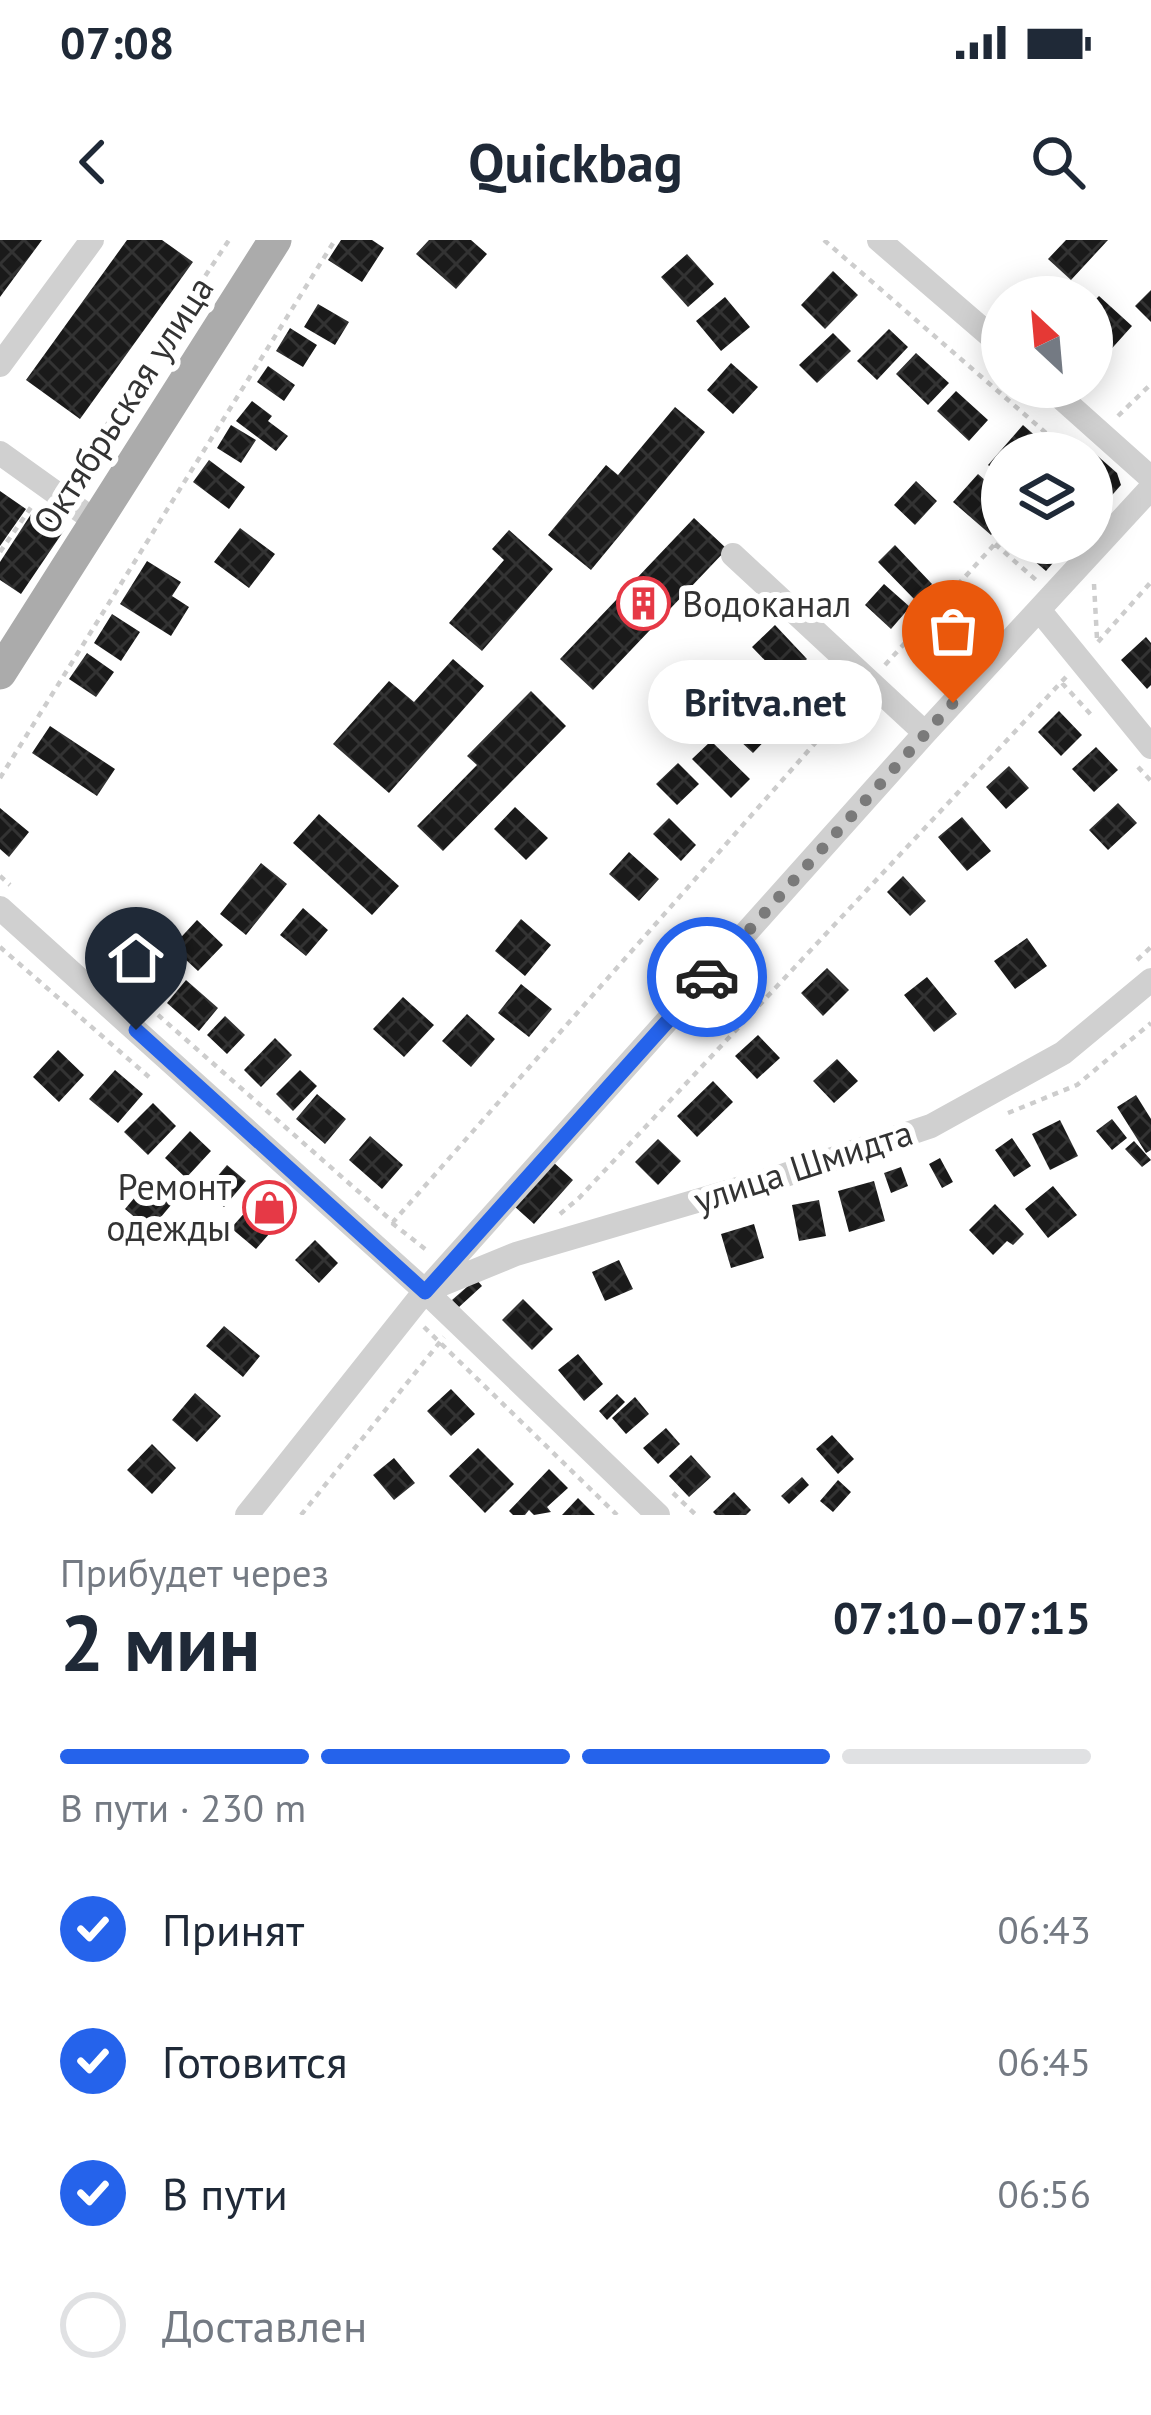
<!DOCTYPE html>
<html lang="ru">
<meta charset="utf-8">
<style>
:root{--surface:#fff;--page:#f6f6f7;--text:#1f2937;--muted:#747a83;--line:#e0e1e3;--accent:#2563eb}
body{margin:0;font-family:"PT Sans",sans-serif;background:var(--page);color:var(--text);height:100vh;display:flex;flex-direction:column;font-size:45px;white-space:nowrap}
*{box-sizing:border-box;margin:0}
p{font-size:39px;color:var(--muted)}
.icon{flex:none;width:66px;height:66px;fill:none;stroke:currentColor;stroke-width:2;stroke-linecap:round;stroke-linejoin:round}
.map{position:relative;height:1275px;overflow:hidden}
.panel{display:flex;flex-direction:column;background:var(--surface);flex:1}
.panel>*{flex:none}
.needle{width:78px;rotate:334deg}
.fabs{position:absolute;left:981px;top:36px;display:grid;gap:24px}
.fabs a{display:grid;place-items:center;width:132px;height:132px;border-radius:50%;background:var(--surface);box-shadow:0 6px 30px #0003;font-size:60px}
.pin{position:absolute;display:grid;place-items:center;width:102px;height:102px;color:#fff;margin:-123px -51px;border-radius:50% 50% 50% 0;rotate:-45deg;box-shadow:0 0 12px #0007}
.pin .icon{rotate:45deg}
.courier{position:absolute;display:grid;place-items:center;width:120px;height:120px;margin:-60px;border:9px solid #2563eb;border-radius:50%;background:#fff;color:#222;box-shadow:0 3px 15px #0007}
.bubble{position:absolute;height:84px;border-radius:42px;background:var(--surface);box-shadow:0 6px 30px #0003;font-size:39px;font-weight:700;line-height:84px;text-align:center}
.summary em{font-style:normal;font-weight:700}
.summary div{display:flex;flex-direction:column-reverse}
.summary{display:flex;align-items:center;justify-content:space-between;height:204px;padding:0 60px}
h1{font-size:78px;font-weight:700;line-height:90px}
.bar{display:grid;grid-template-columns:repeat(4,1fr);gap:18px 12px;align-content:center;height:144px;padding:0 60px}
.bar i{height:15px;border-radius:9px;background:var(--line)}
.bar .active{background:var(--accent)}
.bar p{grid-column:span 4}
ol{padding:0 60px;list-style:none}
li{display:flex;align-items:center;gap:36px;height:132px}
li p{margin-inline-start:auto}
li .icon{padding:12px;border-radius:50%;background:var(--accent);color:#fff;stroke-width:4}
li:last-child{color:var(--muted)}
li i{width:66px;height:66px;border:6px solid var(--line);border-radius:50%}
.status{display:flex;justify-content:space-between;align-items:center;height:84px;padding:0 60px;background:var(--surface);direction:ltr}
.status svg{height:33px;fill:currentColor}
header{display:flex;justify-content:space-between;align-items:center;height:156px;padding:0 60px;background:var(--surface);font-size:54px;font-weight:700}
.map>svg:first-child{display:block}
</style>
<div class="status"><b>07:08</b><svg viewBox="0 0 49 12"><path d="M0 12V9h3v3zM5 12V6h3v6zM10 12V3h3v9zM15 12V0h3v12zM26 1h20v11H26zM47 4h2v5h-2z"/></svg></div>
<header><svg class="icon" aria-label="back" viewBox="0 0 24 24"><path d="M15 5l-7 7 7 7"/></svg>Quickbag<svg class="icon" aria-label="search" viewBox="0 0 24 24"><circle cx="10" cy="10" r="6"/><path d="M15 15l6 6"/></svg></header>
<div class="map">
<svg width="1151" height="1275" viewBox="0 0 1151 1275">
<defs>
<pattern id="building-cross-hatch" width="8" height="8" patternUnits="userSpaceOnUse" patternTransform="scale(3)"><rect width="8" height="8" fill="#1a1a1a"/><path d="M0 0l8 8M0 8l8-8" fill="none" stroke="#333"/></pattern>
</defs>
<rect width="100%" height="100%" fill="#fff"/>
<!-- building -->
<path fill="url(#building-cross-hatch)" d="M0 0H42L0 57Z
M127 0H162L193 22 80 179 26 140Z
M341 0H372L384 8 362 42 328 20Z
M429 0H471L487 14 456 49 416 14Z
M1066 0H1108L1071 40 1048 19Z
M687 14 714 44 688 67 661 37Z
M833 31 858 55 825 89 801 65Z
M1151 50V82L1135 66Z
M1099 56 1132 86 1106 115 1092 102V63Z
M725 57 750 87 721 111 696 81Z
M318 64 349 82 335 105 304 87Z
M290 88 317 105 303 127 276 111Z
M889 89 908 107 877 140 857 121Z
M833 93 851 111 817 143 799 125Z
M916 113 949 143 928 165 896 134Z
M731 123 758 147 733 174 707 150Z
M268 126 295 145 284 161 257 142Z
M956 151 988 180 969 201 937 171Z
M252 161 272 176 268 181 288 196 276 211 236 181Z
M675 167 705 192 591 330 548 295 606 225 618 235Z
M231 185 256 200 241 223 217 208Z
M1023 185 1055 213H1002V237L988 225Z
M1092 211 1117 233 1121 245 1092 278Z
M209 220 245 247 229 269 193 242Z
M978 234 1002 255V283L991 295 953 262Z
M916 241 937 261 915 285 894 265Z
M0 251 26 269 0 306Z
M35 268 65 289 21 354 0 340V322Z
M694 278 727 309 593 450 560 419Z
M240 288 275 314 249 348 214 322Z
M509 290 553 329 482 411 449 383 504 320 492 309Z
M1013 303H1070L1046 331Z
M895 305 932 344 915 360 878 322Z
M147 321 181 342 172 356 189 367 171 396 120 364Z
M884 344 910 367 891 389 865 365Z
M965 371 985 389 944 433 924 414Z
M112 374 140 392 121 421 94 403Z
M775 385 807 419 784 440 752 407Z
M1146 397 1151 403V445L1147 449 1121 420Z
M87 413 114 432 96 457 69 439Z
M453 419 484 446 389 553 333 504 389 441 414 462Z
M531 451 566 486 443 611 417 586 477 525 467 516Z
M732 455 772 493 753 513 712 475Z
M1059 471 1082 495 1061 516 1038 492Z
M50 486 115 529 97 556 32 513Z
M711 501 750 539 731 558 692 519Z
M1096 507 1118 530 1094 552 1072 529Z
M678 523 699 544 677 565 656 544Z
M1009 526 1029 548 1006 569 986 547Z
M1118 563 1137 583 1108 610 1089 590Z
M515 567 548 598 526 620 494 589Z
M0 568 29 592 9 617 0 609Z
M319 574 399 646 372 675 293 603Z
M962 577 991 611 967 631 938 597Z
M669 578 696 605 681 621 653 594Z
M629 612 659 639 639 661 609 634Z
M261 623 287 644 246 695 220 674Z
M903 636 926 661 910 676 887 652Z
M303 668 328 690 306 716 280 695Z
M521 679 551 705 525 736 495 711Z
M197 680 223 705 198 731 172 707Z
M1027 698 1047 726 1015 749 994 721Z
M827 728 849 750 823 776 801 753Z
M927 737 957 774 934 792 904 755Z
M186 740 218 768 199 791 167 763Z
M521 744 552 769 529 797 498 773Z
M403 757 434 785 404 817 373 789Z
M467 774 495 799 471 827 442 801Z
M225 776 245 795 227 814 207 795Z
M758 795 780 818 757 839 735 816Z
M275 798 292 815 261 847 244 830Z
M58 810 84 835 59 862 33 837Z
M837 819 858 841 834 863 813 841Z
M115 830 143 854 118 883 89 859Z
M300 830 317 846 293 871 276 854Z
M713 841 733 862 697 897 677 876Z
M317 854 346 879 325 904 296 879Z
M1136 855 1151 879V910L1146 913 1117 867Z
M153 863 176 886 148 915 124 892Z
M1112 879 1127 898 1112 910 1096 891Z
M1060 880 1078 916 1050 930 1032 894Z
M190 891 211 911 186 938 165 918Z
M370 896 403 925 382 949 349 920Z
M1012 898 1031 926 1014 937 995 910Z
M658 899 681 921 658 945 635 922Z
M1134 901 1151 920 1142 927 1125 909Z
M940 918 953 942 942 948 929 924Z
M553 922 573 940 534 984 514 966Z
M227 925 246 941 224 967 205 951Z
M901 927 908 946 891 953 884 933Z
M874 941 885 981 849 992 838 951Z
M146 944 171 965 150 990 125 969Z
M1053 946 1077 975 1048 998 1025 969Z
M259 957 283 978 256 1009 231 988Z
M819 960 826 996 799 1001 792 965Z
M995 964 1024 994 1013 1005 1007 1001 993 1015 969 990Z
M754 984 764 1018 731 1028 721 994Z
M315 1000 338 1023 319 1043 295 1020Z
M619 1020 633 1049 605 1061 592 1032Z
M476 1039 482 1046 459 1067 452 1060Z
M523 1059 553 1089 532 1110 502 1080Z
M224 1086 260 1116 243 1137 206 1106Z
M578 1114 603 1144 584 1161 558 1130Z
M451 1149 475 1174 451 1196 427 1171Z
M195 1153 221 1176 197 1202 172 1180Z
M617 1154 625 1162 607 1180 599 1171Z
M635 1157 649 1174 626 1194 612 1178Z
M666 1188 680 1204 658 1224 643 1208Z
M832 1195 854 1219 838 1234 816 1209Z
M152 1204 176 1228 152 1254 127 1230Z
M478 1208 514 1244 485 1273 449 1236Z
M691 1215 711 1237 689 1257 669 1236Z
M394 1218 415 1243 394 1260 373 1235Z
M549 1229 568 1248 547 1267 551 1272 534 1275 529 1270 525 1275H513L509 1271Z
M802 1237 809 1245 789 1264 781 1256Z
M838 1240 851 1252 833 1272 820 1261Z
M734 1252 751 1270 746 1275H716L713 1272Z
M578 1258 595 1275H562Z"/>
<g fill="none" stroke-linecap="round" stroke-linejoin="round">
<!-- path -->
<path stroke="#cdcdcd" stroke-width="4.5" stroke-dasharray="6 6" stroke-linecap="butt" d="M824 0 1069 213
M1118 176 1151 144
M69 232 81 224 229 0
M995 304 1036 340
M0 312 34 263
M1094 344 1097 399
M1098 402 1151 342
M885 425 1002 296
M1062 443 1094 478
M1138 527 1151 541
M0 538 335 0
M0 636 10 645
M0 707 149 837
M1137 720 1151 707
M149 767 393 982 853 460
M1008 873 1077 845 1151 783
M560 974 579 958 1066 437
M392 983 429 1012
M424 1087 617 1275
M673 1253 696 1275
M301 1275 444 1097"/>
<!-- minor -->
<path stroke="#d0d0d0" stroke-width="24" d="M879 0 1002 106
M0 125 92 0
M1049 147 1151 238
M0 213 95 281
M733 315 925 493
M1040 371 1151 507
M0 668 425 1051 658 1275
M433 1048 516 1014 785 935 931 886 1063 813 1151 740
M247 1275 425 1051 925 493 1151 248"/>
<!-- major -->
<path stroke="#ababab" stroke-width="33" d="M0 433 275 0"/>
</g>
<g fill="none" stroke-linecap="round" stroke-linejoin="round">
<!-- done -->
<path stroke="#7a7a7a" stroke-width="12" stroke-dasharray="0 21.6" d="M707 737 953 463"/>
<!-- route -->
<path stroke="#2563eb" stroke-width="15" d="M136 790 425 1052 707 737"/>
</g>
<!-- icons -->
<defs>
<symbol id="building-ring" viewBox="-11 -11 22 22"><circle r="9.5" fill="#fff" stroke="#e63946" stroke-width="1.5"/><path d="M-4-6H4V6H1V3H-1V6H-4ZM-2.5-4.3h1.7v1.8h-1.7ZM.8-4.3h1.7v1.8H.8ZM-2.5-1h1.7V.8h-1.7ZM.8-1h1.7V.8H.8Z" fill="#e63946"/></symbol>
<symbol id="shop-ring" viewBox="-11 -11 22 22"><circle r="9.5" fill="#fff" stroke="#e63946" stroke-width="1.5"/><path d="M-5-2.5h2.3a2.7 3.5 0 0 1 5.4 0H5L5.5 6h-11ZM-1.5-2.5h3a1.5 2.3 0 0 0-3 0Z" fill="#e63946"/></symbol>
</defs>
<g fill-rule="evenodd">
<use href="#building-ring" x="614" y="334" width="59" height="59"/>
<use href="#shop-ring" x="240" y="938" width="59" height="59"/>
</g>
<g text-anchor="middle" stroke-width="12" stroke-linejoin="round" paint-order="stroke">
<!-- street labels -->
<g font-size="36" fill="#333" stroke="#fff">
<text transform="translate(123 165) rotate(-57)" y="13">Октябрьская улица</text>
<text transform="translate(803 926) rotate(-18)" y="13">улица Шмидта</text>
</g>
<!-- poi labels -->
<g font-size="36" fill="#333" stroke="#fff" text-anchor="start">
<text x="682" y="377">Водоканал</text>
<text x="231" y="960" text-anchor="end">Ремонт<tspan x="231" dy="41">одежды</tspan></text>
</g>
</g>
</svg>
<div class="fabs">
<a><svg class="needle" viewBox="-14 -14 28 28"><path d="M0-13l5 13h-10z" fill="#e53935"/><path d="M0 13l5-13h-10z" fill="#747a83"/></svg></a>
<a><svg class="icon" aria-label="layers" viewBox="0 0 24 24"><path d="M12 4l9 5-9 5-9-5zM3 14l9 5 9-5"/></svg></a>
</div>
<div class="pin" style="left:953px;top:463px;background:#ea580c"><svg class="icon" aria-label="bag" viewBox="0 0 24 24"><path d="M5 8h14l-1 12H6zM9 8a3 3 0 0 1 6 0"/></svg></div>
<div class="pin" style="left:136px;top:790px;background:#1f2937"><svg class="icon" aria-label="home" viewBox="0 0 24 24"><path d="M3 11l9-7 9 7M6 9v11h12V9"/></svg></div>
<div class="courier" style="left:707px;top:737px"><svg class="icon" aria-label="car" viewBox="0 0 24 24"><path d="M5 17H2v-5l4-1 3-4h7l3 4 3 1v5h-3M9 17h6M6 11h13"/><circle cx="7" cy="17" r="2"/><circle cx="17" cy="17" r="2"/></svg></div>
<div class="bubble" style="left:648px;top:420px;width:234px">Britva.net</div>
</div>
<section class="panel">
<div class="summary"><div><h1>2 мин</h1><p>Прибудет через</p></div><em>07:10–07:15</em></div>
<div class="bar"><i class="active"></i><i class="active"></i><i class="active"></i><i></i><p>В пути · 230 m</p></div>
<ol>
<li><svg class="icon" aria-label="check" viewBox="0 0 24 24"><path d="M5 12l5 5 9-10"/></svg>Принят<p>06:43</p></li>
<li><svg class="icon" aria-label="check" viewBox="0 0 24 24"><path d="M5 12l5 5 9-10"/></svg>Готовится<p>06:45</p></li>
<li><svg class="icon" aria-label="check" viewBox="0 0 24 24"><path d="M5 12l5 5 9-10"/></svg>В пути<p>06:56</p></li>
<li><i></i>Доставлен</li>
</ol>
</section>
